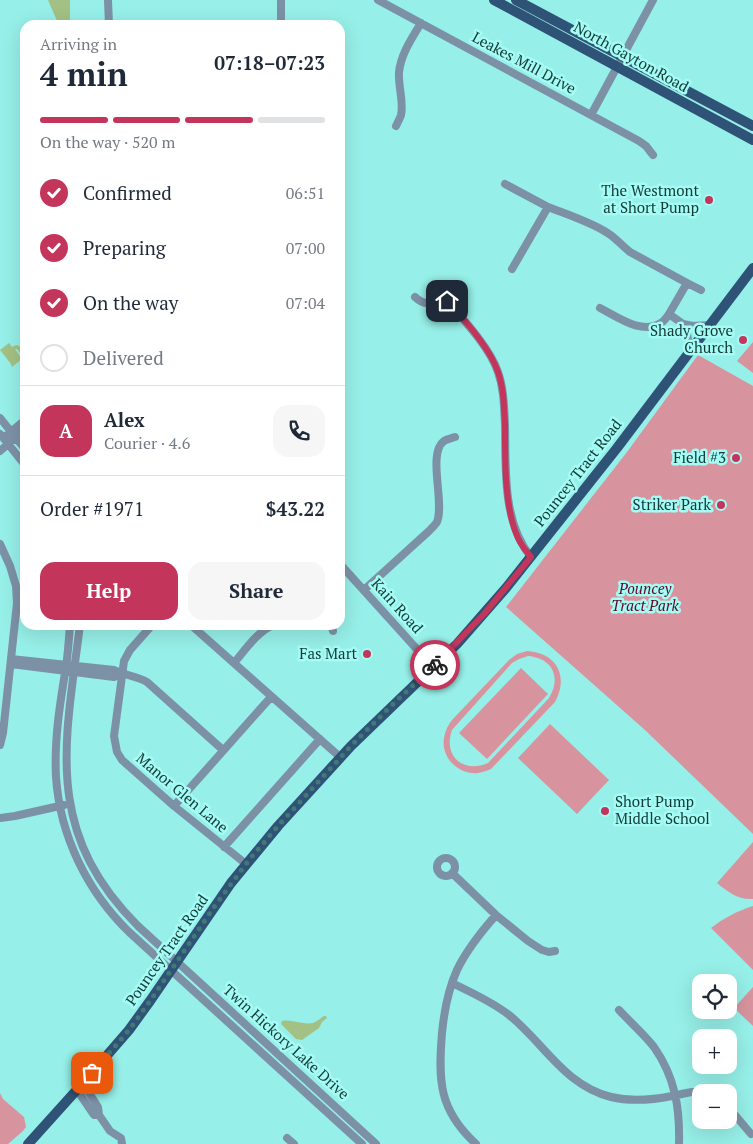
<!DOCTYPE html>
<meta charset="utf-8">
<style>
:root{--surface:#fff;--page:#f6f6f7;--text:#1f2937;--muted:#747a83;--line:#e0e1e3;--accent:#c4355b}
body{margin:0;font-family:"PT Serif",serif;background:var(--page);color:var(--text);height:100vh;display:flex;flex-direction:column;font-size:19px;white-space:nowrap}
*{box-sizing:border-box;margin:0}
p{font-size:16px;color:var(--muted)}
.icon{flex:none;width:28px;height:28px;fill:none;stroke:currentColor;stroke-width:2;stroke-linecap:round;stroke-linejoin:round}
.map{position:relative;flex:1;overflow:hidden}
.details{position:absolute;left:20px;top:20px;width:325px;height:610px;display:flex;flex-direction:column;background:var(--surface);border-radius:15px;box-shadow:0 5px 20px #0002}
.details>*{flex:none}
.tools{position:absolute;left:692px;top:974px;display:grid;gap:10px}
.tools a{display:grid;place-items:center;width:45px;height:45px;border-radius:10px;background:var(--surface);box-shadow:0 5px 20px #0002;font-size:25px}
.pin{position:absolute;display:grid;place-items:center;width:42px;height:42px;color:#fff;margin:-21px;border-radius:10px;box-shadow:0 2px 8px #0006}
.courier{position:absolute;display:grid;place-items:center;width:50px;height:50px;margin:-25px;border:4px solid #c4355b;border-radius:50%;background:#fff;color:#222;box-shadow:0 1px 6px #0007}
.headline em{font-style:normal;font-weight:700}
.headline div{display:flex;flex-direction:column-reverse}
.headline{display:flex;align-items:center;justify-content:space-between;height:85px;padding:0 20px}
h1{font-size:32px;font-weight:700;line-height:38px}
.bar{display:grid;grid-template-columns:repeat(4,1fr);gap:8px 5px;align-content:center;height:60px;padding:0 20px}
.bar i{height:6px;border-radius:4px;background:var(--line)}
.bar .active{background:var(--accent)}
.bar p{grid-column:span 4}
.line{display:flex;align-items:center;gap:12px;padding:0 20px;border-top:1px solid var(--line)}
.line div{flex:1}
.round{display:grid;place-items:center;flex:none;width:52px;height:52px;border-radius:15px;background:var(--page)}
ol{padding:0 20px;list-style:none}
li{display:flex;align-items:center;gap:15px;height:55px}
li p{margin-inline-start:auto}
li .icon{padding:5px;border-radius:50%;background:var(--accent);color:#fff;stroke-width:4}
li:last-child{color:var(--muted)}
li i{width:28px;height:28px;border:2px solid var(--line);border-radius:50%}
.primary-button{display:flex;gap:10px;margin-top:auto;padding:10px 20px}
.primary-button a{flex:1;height:58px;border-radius:15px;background:var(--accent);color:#fff;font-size:20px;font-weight:700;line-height:58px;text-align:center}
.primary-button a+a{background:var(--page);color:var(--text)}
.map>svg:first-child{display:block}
</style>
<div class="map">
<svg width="753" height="1144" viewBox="0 0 753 1144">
<rect width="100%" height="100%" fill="#96efe8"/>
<!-- green -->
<path fill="#d7949e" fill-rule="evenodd" d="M753 342V373L737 361Z
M698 355 753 386V834L645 730 506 607 627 452Z
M527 651C557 653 569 676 555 702L491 769C485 771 479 774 473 773 455 772 441 755 444 738 445 731 448 725 452 720L509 660 517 654ZM528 656C552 658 562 677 549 698L488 763C462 774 443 755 452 730L512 663 519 659Z
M521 668 548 694 487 759 459 733Z
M550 724 609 780 577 814 518 758Z
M753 842V899C738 900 728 892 717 883Z
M753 906V970L711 928C724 918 737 911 753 906Z
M753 987V1026L734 1008Z
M0 1093 3 1099 24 1117 26 1127 23 1131 8 1144H0Z"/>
<!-- water -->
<path fill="#a3c184" d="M48 0H70V25H60L58 23Z
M9 343 12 347C19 343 19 347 25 350V357L24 358 17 349H15L22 359 12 367 11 364 0 350Z
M324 1016H326L327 1018 322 1022 319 1028 302 1040 296 1039 281 1024 282 1021C291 1019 303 1025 313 1023 316 1022 321 1018 324 1016Z"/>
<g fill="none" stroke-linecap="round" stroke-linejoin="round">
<!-- minor -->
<path stroke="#7d91a6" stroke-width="8" d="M108 0 109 25
M378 0 639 141 646 146 653 155
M281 25V0
M591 115 653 0
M396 126C398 122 400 118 401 115 404 102 398 86 399 72 401 54 412 38 421 23
M505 184 548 207
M512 269 548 207C566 214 590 222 606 232 615 237 621 245 630 252L687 283 669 314 683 324 693 326 710 325
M687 283 701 290
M415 297C427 308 433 301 447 301 464 320 490 348 498 372 504 389 504 407 505 425 506 468 502 522 531 557
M600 308C618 317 641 335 661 323 664 321 667 317 669 314
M683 324 687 334 690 351
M0 418 25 449
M0 434 25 465
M7 435 25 420
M0 451 25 429
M0 544 10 566 16 586 17 603 3 733 0 745
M340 564 433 667
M364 590 429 531C432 528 435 525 437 522 445 503 427 453 444 441 447 439 452 438 455 437
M70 625C69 639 68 653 66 667 60 703 54 740 56 777 60 836 87 891 129 932L362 1144
M80 625C65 744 43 831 138 926L376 1144
M152 625 130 650 124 661 114 736 117 752 122 760 174 806 246 864
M191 625 340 757
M331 625 333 631
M11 659 114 670C124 675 136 676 147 682L223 750
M234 663C245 650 257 632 273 625
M11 664 114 677 122 674
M174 806 271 697
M0 818 15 816 64 805
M224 847 320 739
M437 867a9 9 0 1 1 18 0a9 9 0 1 1-18 0Z
M452 873 496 915 528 941 542 950 549 952 555 951
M452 983C472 993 491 1001 509 1015 544 1043 564 1085 611 1097 632 1102 652 1100 672 1096 684 1094 689 1091 702 1092
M619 1010C630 1022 644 1034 654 1047 675 1077 680 1108 679 1144
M77 1090 94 1115H99L98 1107 83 1083
M729 1108 751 1134
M99 1115 110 1131 121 1138 122 1144
M287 1138 294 1144
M476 1144C439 1110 438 1081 442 1033 444 1012 448 990 457 970 467 949 481 932 496 915"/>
<!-- major -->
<path stroke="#2f5376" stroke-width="10" d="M494 0 753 140
M516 0 753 126
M28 1144 83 1083 129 1030 150 1001 231 883 278 826 351 746 457 644 506 588 617 448 753 268"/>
</g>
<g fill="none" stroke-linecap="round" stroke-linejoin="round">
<!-- done -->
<path stroke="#427976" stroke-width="5" stroke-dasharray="0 9" d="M92 1073 129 1030 150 1001 214 907 249 860 278 826 351 746 393 704 435 665"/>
<!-- route -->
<path stroke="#c4355b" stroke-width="6" d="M435 665 484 614 531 557C526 551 521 545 518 538 504 507 505 459 505 425 504 407 504 389 498 372 490 348 464 319 447 301"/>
</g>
<!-- markers -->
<g fill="#c4355b" stroke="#a4fcf5" stroke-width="2">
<circle cx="709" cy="200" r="5"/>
<circle cx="743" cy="340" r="5"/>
<circle cx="736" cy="458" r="5"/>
<circle cx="721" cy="505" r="5"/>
<circle cx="367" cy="654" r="5"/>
<circle cx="605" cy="811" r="5"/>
</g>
<g text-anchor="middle" stroke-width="5" stroke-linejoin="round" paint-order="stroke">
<!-- street labels -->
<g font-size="15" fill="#143a38" stroke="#a4fcf5">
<text transform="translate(631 57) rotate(29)" y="5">North Gayton Road</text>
<text transform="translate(524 63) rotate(28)" y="5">Leakes Mill Drive</text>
<text transform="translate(578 473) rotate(-52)" y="5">Pouncey Tract Road</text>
<text transform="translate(397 606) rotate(48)" y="5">Kain Road</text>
<text transform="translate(182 793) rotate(40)" y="5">Manor Glen Lane</text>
<text transform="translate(167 950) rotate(-55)" y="5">Pouncey Tract Road</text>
<text transform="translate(286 1042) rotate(42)" y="5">Twin Hickory Lake Drive</text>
</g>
<!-- poi labels -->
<g font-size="15" fill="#143a38" stroke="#a4fcf5" text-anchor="end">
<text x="699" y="196">The Westmont<tspan x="699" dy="17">at Short Pump</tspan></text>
<text x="733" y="336">Shady Grove<tspan x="733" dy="17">Church</tspan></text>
<text x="726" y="463">Field #3</text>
<text x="711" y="510">Striker Park</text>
<text x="357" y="659">Fas Mart</text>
<text x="615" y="807" text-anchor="start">Short Pump<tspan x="615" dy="17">Middle School</tspan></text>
</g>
<!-- park labels -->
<g font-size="15" font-style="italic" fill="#600825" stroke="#a4fcf5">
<text x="645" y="594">Pouncey<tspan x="645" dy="17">Tract Park</tspan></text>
</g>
</g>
</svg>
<div class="tools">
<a><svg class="icon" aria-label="locate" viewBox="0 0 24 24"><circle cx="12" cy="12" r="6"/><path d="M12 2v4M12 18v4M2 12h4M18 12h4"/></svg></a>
<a>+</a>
<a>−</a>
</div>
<div class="pin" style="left:92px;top:1073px;background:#ea580c"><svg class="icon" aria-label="bag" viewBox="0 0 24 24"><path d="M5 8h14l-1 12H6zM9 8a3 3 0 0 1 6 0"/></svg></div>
<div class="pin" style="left:447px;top:301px;background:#1f2937"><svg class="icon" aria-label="home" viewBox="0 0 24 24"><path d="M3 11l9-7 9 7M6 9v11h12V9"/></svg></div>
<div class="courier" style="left:435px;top:665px"><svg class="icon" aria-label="bike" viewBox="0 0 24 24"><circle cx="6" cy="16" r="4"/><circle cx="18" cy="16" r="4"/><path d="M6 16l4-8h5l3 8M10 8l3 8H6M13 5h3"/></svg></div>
<section class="details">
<div class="headline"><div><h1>4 min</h1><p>Arriving in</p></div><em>07:18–07:23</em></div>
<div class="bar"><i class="active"></i><i class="active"></i><i class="active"></i><i></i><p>On the way · 520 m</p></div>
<ol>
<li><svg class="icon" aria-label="check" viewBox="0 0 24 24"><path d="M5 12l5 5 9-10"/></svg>Confirmed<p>06:51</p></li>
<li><svg class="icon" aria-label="check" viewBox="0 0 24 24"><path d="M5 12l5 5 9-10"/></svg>Preparing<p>07:00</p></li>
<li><svg class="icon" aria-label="check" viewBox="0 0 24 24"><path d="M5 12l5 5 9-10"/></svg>On the way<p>07:04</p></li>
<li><i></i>Delivered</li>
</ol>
<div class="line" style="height:90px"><b class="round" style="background:var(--accent);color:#fff">A</b><div><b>Alex</b><p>Courier · 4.6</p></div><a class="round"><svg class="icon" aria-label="phone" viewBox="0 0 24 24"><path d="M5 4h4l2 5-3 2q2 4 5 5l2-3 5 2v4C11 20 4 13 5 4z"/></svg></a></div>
<div class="line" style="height:65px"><div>Order #1971</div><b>$43.22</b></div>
<div class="primary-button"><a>Help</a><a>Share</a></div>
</section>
</div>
